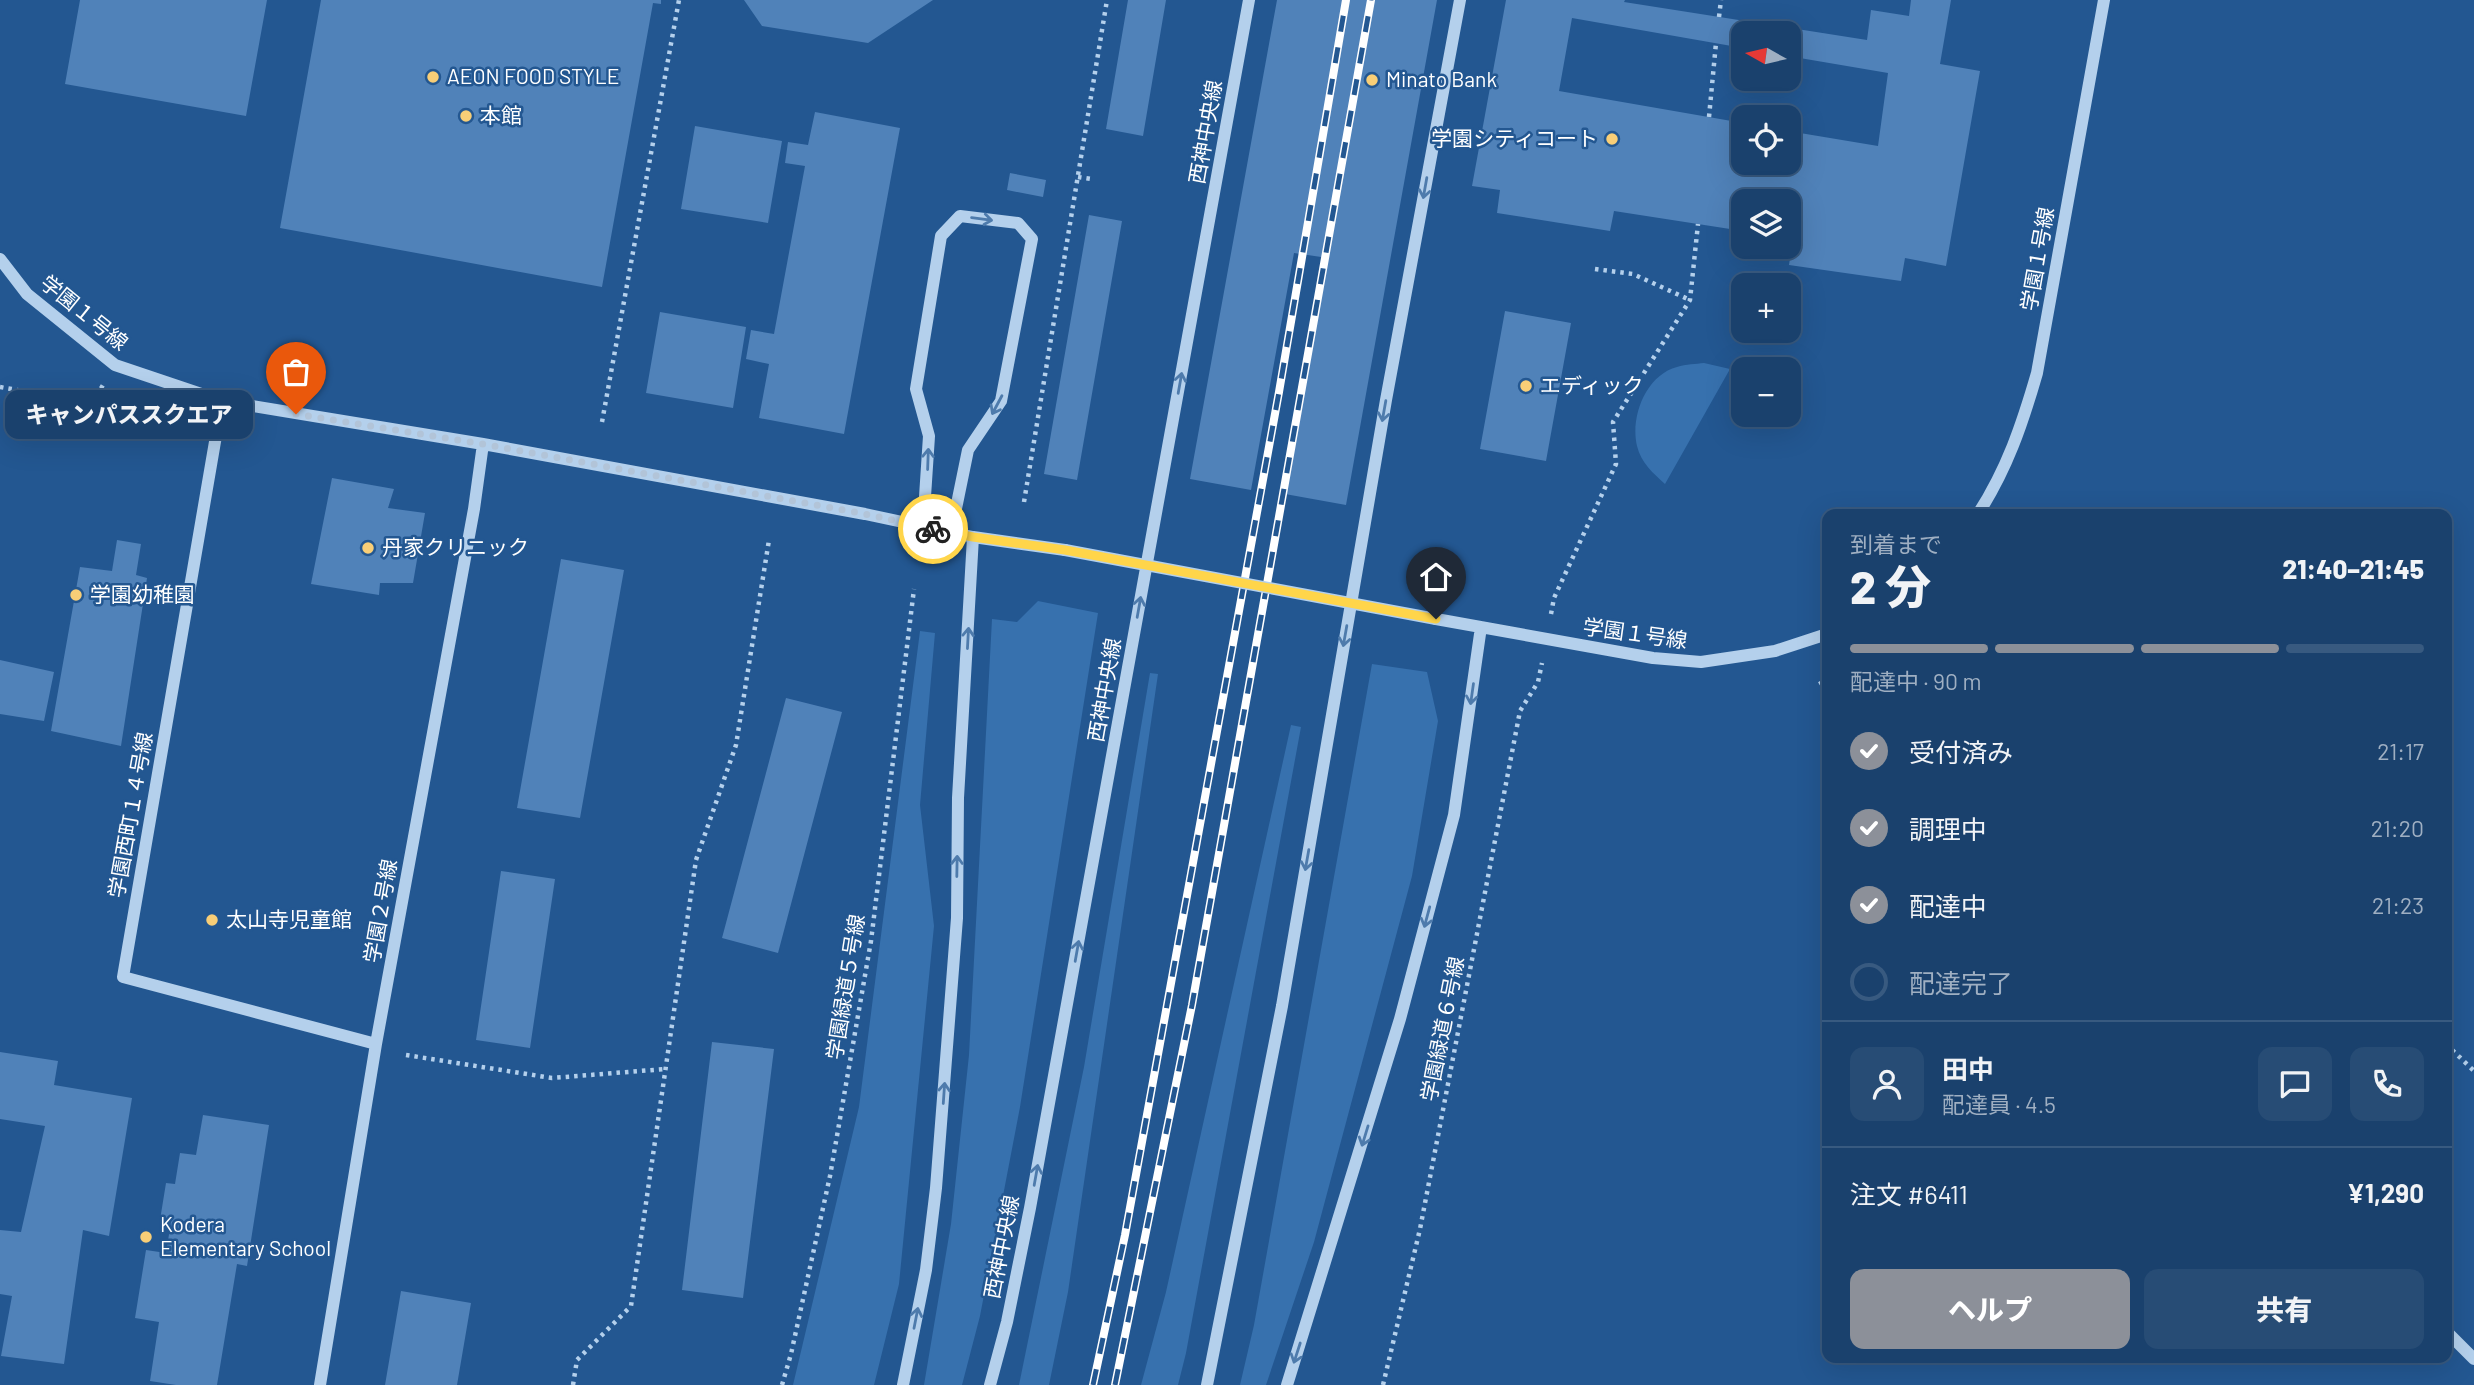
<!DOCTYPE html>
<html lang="ja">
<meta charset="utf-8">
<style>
:root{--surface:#1a416d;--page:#274c75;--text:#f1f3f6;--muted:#9fafc2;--line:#385a80;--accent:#8c9099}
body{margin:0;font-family:Barlow,"Noto Sans JP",sans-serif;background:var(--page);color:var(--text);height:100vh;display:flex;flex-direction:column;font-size:26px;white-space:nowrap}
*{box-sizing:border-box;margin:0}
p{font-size:23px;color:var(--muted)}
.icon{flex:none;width:38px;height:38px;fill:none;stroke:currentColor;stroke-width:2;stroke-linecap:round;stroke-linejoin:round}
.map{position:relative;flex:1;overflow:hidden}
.side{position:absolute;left:1822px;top:509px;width:630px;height:854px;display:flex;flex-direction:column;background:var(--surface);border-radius:14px;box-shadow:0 7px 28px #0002,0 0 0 2px var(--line)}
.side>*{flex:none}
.needle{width:46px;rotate:278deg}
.tools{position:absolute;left:1731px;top:21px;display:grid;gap:14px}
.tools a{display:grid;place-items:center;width:70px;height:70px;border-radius:14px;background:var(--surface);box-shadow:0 7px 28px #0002,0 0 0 2px var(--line);font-size:35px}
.pin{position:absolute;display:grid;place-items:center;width:60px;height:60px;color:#fff;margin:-72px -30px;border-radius:50% 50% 50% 0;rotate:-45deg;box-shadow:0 0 7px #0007}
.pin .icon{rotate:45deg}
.courier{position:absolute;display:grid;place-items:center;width:70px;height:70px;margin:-35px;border:5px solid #ffd54a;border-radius:50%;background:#fff;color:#222;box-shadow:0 2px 9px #0007}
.bubble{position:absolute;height:49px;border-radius:14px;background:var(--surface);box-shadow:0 7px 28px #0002,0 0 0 2px var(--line);font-size:23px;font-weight:800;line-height:49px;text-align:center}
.head em{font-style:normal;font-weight:800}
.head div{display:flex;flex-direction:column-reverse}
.head{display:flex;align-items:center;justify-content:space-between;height:119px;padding:0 28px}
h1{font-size:46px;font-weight:800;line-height:52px}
.bar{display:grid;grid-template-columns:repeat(4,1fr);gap:10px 7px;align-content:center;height:84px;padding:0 28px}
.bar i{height:9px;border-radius:5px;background:var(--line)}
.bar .current{background:var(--accent)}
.bar p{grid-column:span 4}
.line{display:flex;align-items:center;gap:18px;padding:0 28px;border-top:2px solid var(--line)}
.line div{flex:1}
.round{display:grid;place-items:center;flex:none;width:74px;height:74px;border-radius:14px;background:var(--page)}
ol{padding:0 28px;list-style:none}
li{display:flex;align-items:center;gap:21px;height:77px}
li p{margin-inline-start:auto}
li .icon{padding:7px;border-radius:50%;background:var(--accent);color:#fff;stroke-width:4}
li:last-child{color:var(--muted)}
li i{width:38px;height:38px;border:4px solid var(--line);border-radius:50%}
.primary-button{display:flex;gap:14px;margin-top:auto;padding:14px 28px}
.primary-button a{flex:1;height:80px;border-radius:14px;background:var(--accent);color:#fff;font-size:28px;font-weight:800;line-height:80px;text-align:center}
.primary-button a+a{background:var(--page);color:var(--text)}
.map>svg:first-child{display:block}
</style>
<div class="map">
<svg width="2474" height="1385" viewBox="0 0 2474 1385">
<rect width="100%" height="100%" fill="#235791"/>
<!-- green -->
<path fill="#3771ae" d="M1704 363 1730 369 1665 484C1653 473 1641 463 1637 446 1630 417 1646 375 1677 367 1686 364 1696 364 1704 363Z
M1038 601 1098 613 1020 1107 980 1316 962 1385H924L951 1224 969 1055 992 619 1017 622Z
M920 631 935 633 920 805 934 926 899 1284 874 1385H793L859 1107Z
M1372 664 1427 672 1438 721 1412 876 1314 1242 1266 1385H1240L1254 1325Z
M1150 673 1158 674 1068 1292 1049 1385H1019L1084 1067Z
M1291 725 1301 727 1186 1353 1178 1385H1141L1166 1292Z"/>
<!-- building -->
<path fill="#5082b9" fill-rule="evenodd" d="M80 0H267L246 116 65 84Z
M321 0H661V4L653 3 602 287 280 228Z
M744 0H933L868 43 762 26Z
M1128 0H1166L1143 136 1106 129Z
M1277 0H1437L1346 505 1285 494 1328 258 1294 253 1251 490 1190 479Z
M1506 0H1625L1624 2 1867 40 1871 10 1909 16 1911 0H1951L1940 64 1980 71 1946 266 1905 258 1901 281 1789 265 1793 239 1788 238V201H1743V231L1614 211 1610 231 1497 213 1500 190 1472 186ZM1572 18 1743 48V33H1788V56L1888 73 1878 146 1788 131V163H1743V123L1559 91Z
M815 112 900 128 844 434 759 418 769 364 746 359 751 330 774 334 805 166 785 163 788 142 808 145Z
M695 126 782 141 768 223 681 209Z
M1010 173 1046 180 1043 197 1007 190Z
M1089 215 1122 221 1077 480 1044 474Z
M1505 311 1571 323 1546 461 1480 449Z
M660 312 746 327 733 408 646 393Z
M332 478 394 489 388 508 425 513 413 583H380L379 595 311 584Z
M117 540 141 544 136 575 147 578 121 746 51 731 80 567 112 571Z
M561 559 624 570 580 818 517 808Z
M0 660 54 672 44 721 0 714Z
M786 698 842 712 778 953 722 938Z
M501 871 555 879 530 1048 476 1040Z
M712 1042 774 1049 743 1298 682 1290Z
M0 1052 58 1061 54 1085 132 1098 109 1236 83 1230 64 1364 1 1356 12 1296 0 1294V1230L21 1232 45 1126 0 1119Z
M203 1115 269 1125 247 1266 237 1264 217 1385H176L150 1381 159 1322 135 1318 146 1250 166 1253 171 1222 160 1220 166 1183 175 1184 180 1153 196 1155Z
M401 1291 471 1303 457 1385H385Z"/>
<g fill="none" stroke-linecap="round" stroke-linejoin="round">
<!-- path -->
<path stroke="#b4d0ec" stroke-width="4.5" stroke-dasharray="3.5 5" stroke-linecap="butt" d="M1719 17 1721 0
M1709 117 1716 43
M1078 177 1091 179
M1595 269 1633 274 1690 300
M0 387 92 403 103 385
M602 422 679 0
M1024 502 1107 0
M1551 614 1554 598 1616 464 1613 422 1690 300 1698 224
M1820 681 1827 693
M2446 1044 2474 1071
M406 1055 552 1078 665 1069
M573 1385 577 1360 631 1306 696 860 736 745 769 540
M782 1385 791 1354 830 1176 871 941 914 589
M1383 1385 1420 1229 1520 711 1538 682 1542 663"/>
<!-- minor -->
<path stroke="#b4d0ec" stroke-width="12" d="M0 259 27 294 115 365 222 401 483 444 865 514 973 537 1065 550
M222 401 123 977 376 1044
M1978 514C2007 469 2022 425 2037 373L2104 0
M923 527 929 436 916 389 941 236 960 216 1018 223 1032 239 1001 401 968 450 951 533
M1436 619 1653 658 1701 662 1775 651 1827 634
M2446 1331 2474 1359
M320 1385 376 1044 474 509 483 444
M903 1385 926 1270 936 1188 957 918 958 798 973 537
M990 1385 1007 1322 1030 1208 1249 0
M1207 1385 1282 1006 1386 400 1460 0
M1287 1385 1400 1019 1454 815 1481 627"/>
<defs>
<path id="rail" d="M1093 1385 1125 1235 1279 392 1346 0
M1115 1385 1192 1005 1371 0"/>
</defs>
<!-- rail casing -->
<use href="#rail" stroke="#fff" stroke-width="8"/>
<!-- rail -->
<use href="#rail" stroke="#235791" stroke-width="5" stroke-dasharray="16" stroke-linecap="butt"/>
<!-- minor-bridge -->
<path stroke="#b4d0ec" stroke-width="12" d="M1065 550 1436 619"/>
</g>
<!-- one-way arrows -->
<defs><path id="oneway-shaft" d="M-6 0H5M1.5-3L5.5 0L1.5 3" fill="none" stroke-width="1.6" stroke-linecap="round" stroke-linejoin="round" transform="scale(1.75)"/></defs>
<g stroke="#4e7bac">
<use href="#oneway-shaft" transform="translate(1425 188) rotate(100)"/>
<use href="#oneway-shaft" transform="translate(982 219) rotate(7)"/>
<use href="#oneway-shaft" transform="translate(1180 383) rotate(-80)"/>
<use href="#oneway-shaft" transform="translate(997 405) rotate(118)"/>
<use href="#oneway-shaft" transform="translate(1384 411) rotate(100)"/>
<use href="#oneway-shaft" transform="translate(928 459) rotate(-88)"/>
<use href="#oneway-shaft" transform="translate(1139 607) rotate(-80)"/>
<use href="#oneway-shaft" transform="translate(1345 636) rotate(100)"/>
<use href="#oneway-shaft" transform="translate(968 638) rotate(-87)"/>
<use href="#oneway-shaft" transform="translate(1472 694) rotate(98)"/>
<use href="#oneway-shaft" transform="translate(1307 860) rotate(100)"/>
<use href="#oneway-shaft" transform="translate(957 866) rotate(-89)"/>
<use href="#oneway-shaft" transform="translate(1427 917) rotate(105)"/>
<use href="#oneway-shaft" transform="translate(1077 951) rotate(-80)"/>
<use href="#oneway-shaft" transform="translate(944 1093) rotate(-86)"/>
<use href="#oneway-shaft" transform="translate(1365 1136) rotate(107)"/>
<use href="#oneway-shaft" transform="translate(1036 1175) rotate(-80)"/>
<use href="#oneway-shaft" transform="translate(916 1318) rotate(-79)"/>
<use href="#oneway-shaft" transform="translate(1297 1353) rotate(108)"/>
</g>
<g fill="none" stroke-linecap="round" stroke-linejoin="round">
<!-- done -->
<path stroke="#b2c4d8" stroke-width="7" stroke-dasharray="0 12.6" d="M296 414 483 444 865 514 933 529"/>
<!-- route -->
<path stroke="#ffd54a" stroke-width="9" d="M933 529 973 537 1065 550 1436 619"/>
</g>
<!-- markers -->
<g fill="#f8ce77" stroke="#235791" stroke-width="2.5">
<circle cx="433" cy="77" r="7"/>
<circle cx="1372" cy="80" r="7"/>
<circle cx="466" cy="116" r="7"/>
<circle cx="1612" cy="139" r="7"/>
<circle cx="1526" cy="386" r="7"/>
<circle cx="368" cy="548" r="7"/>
<circle cx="76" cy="595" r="7"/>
<circle cx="212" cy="920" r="7"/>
<circle cx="146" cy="1237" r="7"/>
</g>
<g text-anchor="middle" stroke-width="5" stroke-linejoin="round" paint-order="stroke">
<!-- poi labels -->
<g font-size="21" fill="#fff" stroke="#235791" text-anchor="start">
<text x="447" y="84">AEON FOOD STYLE</text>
<text x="1386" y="87">Minato Bank</text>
<text x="480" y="123">本館</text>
<text x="1598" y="146" text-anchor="end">学園シティコート</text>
<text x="1540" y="393">エディック</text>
<text x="382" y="555">丹家クリニック</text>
<text x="90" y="602">学園幼稚園</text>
<text x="226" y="927">太山寺児童館</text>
<text x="160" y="1232">Kodera<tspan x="160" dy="24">Elementary School</tspan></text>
</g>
<!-- street labels -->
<g font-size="21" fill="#fff" stroke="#235791">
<text transform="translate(1206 132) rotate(-80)" y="7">西神中央線</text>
<text transform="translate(2038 259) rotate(-80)" y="7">学園１号線</text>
<text transform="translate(84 313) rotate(39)" y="7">学園１号線</text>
<text transform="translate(1635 634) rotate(8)" y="7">学園１号線</text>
<text transform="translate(1105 690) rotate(-80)" y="7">西神中央線</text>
<text transform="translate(131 815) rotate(-80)" y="7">学園西町１４号線</text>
<text transform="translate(381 911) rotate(-80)" y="7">学園２号線</text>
<text transform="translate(846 987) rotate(-81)" y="7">学園緑道５号線</text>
<text transform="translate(1443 1029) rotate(-79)" y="7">学園緑道６号線</text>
<text transform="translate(1002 1247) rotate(-79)" y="7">西神中央線</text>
</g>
</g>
</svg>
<div class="tools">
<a><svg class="needle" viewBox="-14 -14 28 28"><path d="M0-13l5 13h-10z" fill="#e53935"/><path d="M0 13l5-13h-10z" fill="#9fafc2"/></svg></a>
<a><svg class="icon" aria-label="locate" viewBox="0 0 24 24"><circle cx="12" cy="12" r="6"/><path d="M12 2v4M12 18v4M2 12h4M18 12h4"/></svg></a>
<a><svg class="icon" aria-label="layers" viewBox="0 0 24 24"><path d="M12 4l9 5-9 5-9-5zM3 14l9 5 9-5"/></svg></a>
<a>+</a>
<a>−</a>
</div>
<div class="pin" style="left:296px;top:414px;background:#ea580c"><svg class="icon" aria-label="bag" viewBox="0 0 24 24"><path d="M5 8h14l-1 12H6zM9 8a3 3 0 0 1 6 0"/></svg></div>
<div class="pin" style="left:1436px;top:619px;background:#1f2937"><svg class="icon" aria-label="home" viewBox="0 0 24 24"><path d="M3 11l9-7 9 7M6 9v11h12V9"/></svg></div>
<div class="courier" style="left:933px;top:529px"><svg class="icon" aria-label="bike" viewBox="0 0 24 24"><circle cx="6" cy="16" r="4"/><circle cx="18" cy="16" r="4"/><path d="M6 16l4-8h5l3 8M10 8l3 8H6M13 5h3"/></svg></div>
<div class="bubble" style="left:5px;top:390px;width:248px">キャンパススクエア</div>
<section class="side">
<div class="head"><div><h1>2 分</h1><p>到着まで</p></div><em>21:40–21:45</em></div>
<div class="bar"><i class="current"></i><i class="current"></i><i class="current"></i><i></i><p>配達中 · 90 m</p></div>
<ol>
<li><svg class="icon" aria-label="check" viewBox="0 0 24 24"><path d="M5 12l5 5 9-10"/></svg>受付済み<p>21:17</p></li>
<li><svg class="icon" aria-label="check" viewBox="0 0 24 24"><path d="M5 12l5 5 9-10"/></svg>調理中<p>21:20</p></li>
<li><svg class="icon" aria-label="check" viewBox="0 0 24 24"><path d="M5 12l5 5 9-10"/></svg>配達中<p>21:23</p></li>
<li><i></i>配達完了</li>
</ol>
<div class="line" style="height:126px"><a class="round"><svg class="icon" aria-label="person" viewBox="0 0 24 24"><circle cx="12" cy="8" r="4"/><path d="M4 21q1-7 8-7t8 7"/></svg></a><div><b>田中</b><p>配達員 · 4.5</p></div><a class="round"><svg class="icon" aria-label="chat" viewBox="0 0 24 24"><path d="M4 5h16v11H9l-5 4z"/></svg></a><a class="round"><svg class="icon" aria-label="phone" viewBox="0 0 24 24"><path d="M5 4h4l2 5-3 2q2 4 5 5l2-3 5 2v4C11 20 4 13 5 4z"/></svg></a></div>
<div class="line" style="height:91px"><div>注文 #6411</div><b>¥1,290</b></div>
<div class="primary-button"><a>ヘルプ</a><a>共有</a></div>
</section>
</div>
